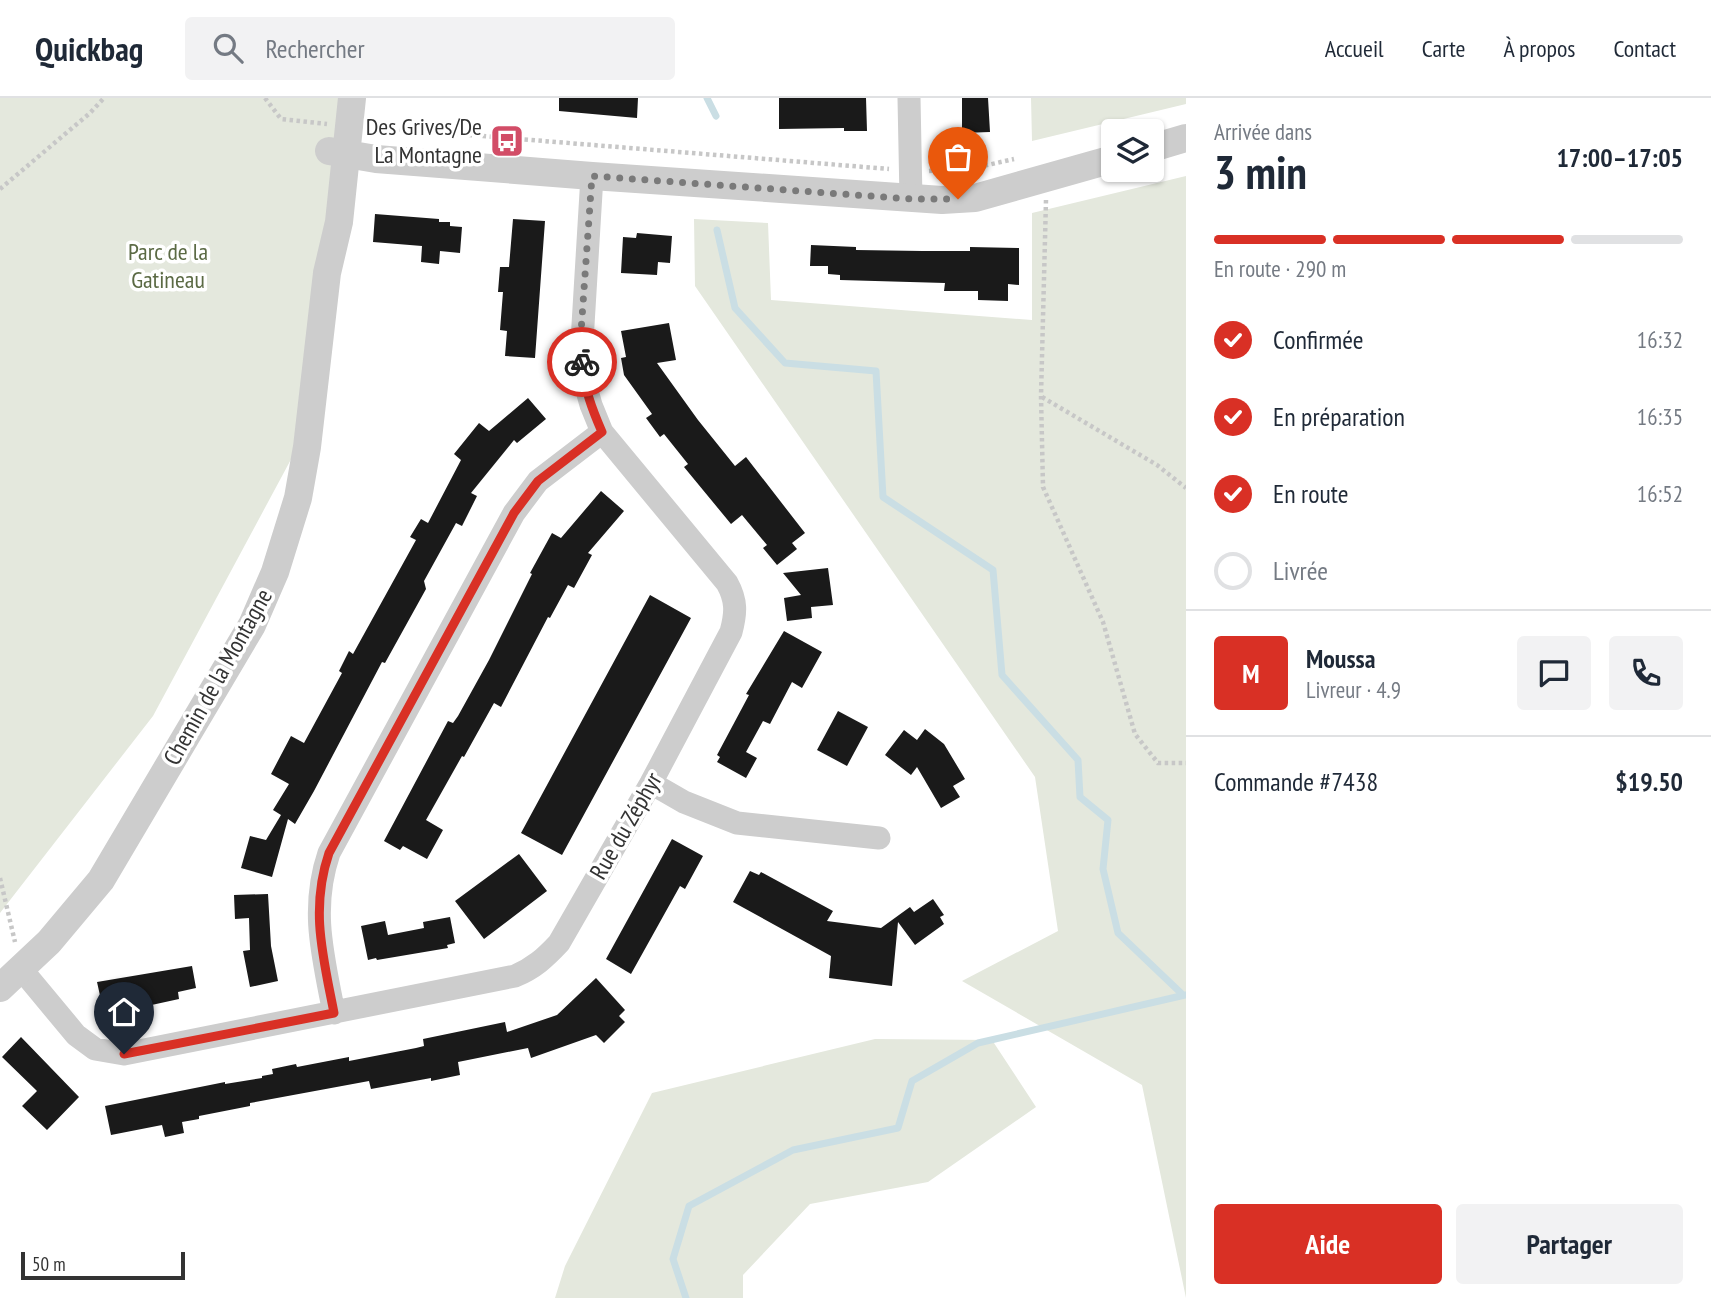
<!DOCTYPE html>
<html lang="fr">
<meta charset="utf-8">
<style>
:root{--surface:#fff;--page:#f2f2f3;--text:#1f2937;--muted:#747a83;--line:#e0e1e3;--accent:#d93025}
body{margin:0;font-family:"PT Sans Narrow",sans-serif;background:var(--page);color:var(--text);height:100vh;display:flex;flex-direction:column;font-size:26px;white-space:nowrap}
*{box-sizing:border-box;margin:0}
p{font-size:23px;color:var(--muted)}
.icon{flex:none;width:38px;height:38px;fill:none;stroke:currentColor;stroke-width:2;stroke-linecap:round;stroke-linejoin:round}
.map{position:relative;flex:1;overflow:hidden}
.side{display:flex;flex-direction:column;background:var(--surface);width:525px}
.side>*{flex:none}
.fabs{position:absolute;left:1101px;top:21px;display:grid;gap:14px}
.fabs a{display:grid;place-items:center;width:63px;height:63px;border-radius:7px;background:var(--surface);box-shadow:0 2px 5px #0004;font-size:35px}
.scale{position:absolute;left:21px;bottom:18px;width:164px;box-sizing:border-box;padding-left:7px;border:4px solid #333;border-top:0;font-size:19px;line-height:24px;white-space:nowrap;color:#333;-webkit-text-stroke:5px #fff;paint-order:stroke}
.pin{position:absolute;display:grid;place-items:center;width:60px;height:60px;color:#fff;margin:-72px -30px;border-radius:50% 50% 50% 0;rotate:-45deg;box-shadow:0 0 7px #0007}
.pin .icon{rotate:45deg}
.courier{position:absolute;display:grid;place-items:center;width:70px;height:70px;margin:-35px;border:5px solid #d93025;border-radius:50%;background:#fff;color:#222;box-shadow:0 2px 9px #0007}
.head em{font-style:normal;font-weight:700}
.head div{display:flex;flex-direction:column-reverse}
.head{display:flex;align-items:center;justify-content:space-between;height:119px;padding:0 28px}
h1{font-size:46px;font-weight:700;line-height:52px}
.bar{display:grid;grid-template-columns:repeat(4,1fr);gap:10px 7px;align-content:center;height:84px;padding:0 28px}
.bar i{height:9px;border-radius:5px;background:var(--line)}
.bar .selected{background:var(--accent)}
.bar p{grid-column:span 4}
.line{display:flex;align-items:center;gap:18px;padding:0 28px;border-top:2px solid var(--line)}
.line div{flex:1}
.round{display:grid;place-items:center;flex:none;width:74px;height:74px;border-radius:7px;background:var(--page)}
ol{padding:0 28px;list-style:none}
li{display:flex;align-items:center;gap:21px;height:77px}
li p{margin-inline-start:auto}
li .icon{padding:7px;border-radius:50%;background:var(--accent);color:#fff;stroke-width:4}
li:last-child{color:var(--muted)}
li i{width:38px;height:38px;border:4px solid var(--line);border-radius:50%}
.action{display:flex;gap:14px;margin-top:auto;padding:14px 28px}
.action a{flex:1;height:80px;border-radius:7px;background:var(--accent);color:#fff;font-size:28px;font-weight:700;line-height:80px;text-align:center}
.action a+a{background:var(--page);color:var(--text)}
header{display:flex;align-items:center;gap:42px;box-sizing:border-box;height:98px;padding:0 35px;background:var(--surface);border-bottom:2px solid var(--line)}
header strong{font-size:33px}
nav{display:flex;gap:38px;margin-inline-start:auto;font-size:24px}
.search{width:490px;height:63px;background:var(--page);display:flex;align-items:center;gap:18px;box-sizing:border-box;padding:0 24px;border-radius:7px;color:var(--muted);font-size:26px}
main{display:flex;flex:1;min-height:0}
.map>svg:first-child{display:block}
</style>
<header>
<strong>Quickbag</strong>
<div class="search"><svg class="icon" aria-label="search" viewBox="0 0 24 24"><circle cx="10" cy="10" r="6"/><path d="M15 15l6 6"/></svg>Rechercher</div>
<nav><a>Accueil</a><a>Carte</a><a>À propos</a><a>Contact</a></nav>
</header>
<main>
<div class="map">
<svg width="1186" height="1200" viewBox="0 0 1186 1200">
<rect width="100%" height="100%" fill="#fff"/>
<!-- green -->
<path fill="#e4e8dd" d="M0 0H354L324 300 153 618 0 815Z
M1031 0H1186V6L1032 43Z
M1186 78V1200L1142 987 962 883 1058 833 1035 679 695 188 694 121 768 125 771 202 1032 222V115Z
M875 941 992 942 1036 1009 928 1084 810 1106 743 1177V1200H555L565 1168 652 995Z"/>
<g fill="none" stroke-linecap="round" stroke-linejoin="round">
<!-- stream -->
<path stroke="#cadee4" stroke-width="7" d="M707 0 716 18
M717 132 735 210 785 265 876 273 883 399 993 472 1002 577 1078 662 1080 699 1108 722 1103 771 1118 835 1183 897
M686 1200 673 1161 689 1108 793 1052 898 1030 912 983 978 945 1185 897"/>
</g>
<!-- building -->
<path fill="#1a1a1a" d="M559 0H638L637 20 559 13Z
M779 0H866L867 33H844V30L779 31Z
M962 0H988L990 34 962 35Z
M375 116 439 121V124H450V128L462 129 460 155 440 153 439 166 421 164 422 148 373 144Z
M513 121 545 123 535 260 505 258 507 233 500 232 503 194H498L500 169H509Z
M637 135 672 138 670 165 658 164 657 177 621 175 623 139 636 140Z
M811 147 856 149V152L922 153H970V149L1019 150V187L1008 186V203L978 202V193H944L945 185 840 182V177L828 176V168H810Z
M669 225 676 262 657 265 698 322 735 368 746 359 805 435 792 445 797 451 777 467 763 450 767 447 742 417 731 426 684 369 688 366 664 336 660 339 646 320 652 316 624 277 621 260 626 259 621 233Z
M528 300 546 321 517 345 514 342 471 395 477 398 462 428 456 425 424 483 426 491 385 565 382 564 314 693 295 726 288 721 272 779 241 770 250 738 266 742 281 717 273 712 289 686 271 676 291 638 304 645 342 575 339 573 349 553 353 556 416 442 410 439 421 421 428 425 461 362 454 356 479 325 489 333Z
M601 393 624 413 588 455 592 457 574 490 568 487 550 520 548 519 501 609 494 605 464 659 462 658 426 722 443 732 427 761 403 748 400 752 384 743 448 623 453 625 458 618 489 562 532 476 530 475 552 435 561 440Z
M828 470 833 507 811 509 812 520 787 523 784 500 801 497 783 475Z
M650 497 691 520 562 757 521 735Z
M784 533 822 554 802 590 792 584 770 626 763 623 746 654 757 660 746 680 717 664 720 659 717 657 749 597 746 596Z
M838 613 868 629 847 668 817 652Z
M925 631 944 646 965 681 953 688 960 699 941 710 917 669 911 677 885 657 904 632 917 642Z
M672 741 703 758 685 791 680 788 631 876 606 861Z
M519 756 547 793 484 841 455 803Z
M750 773 759 777 761 774 833 813 827 823 881 830 910 809 914 814 933 801 944 817 940 819 944 826 915 847 898 824 892 888 829 880 831 858 733 804Z
M268 796 271 848 278 883 250 889 243 853 250 852 249 820 235 821 234 797Z
M450 819 455 845 447 847 448 850 377 862 376 860 368 862 361 828 385 823 388 837 424 830 423 824Z
M192 868 196 890 178 894 179 901 115 915 114 909 103 911 97 884Z
M596 880 625 912 619 918 625 924 604 945 596 937 531 960 528 950 458 964 460 977 431 983V980L371 991 369 983 250 1005V1008L199 1018V1021L182 1024 184 1035 165 1039 162 1027 111 1037 105 1008 225 984V986L262 980V978L273 976 272 971 296 966 297 969 349 959V963L416 950 424 948 423 941 505 924 507 934 557 917Z
M21 939 79 999 47 1032 22 1008 37 993 2 959Z"/>
<g fill="none" stroke-linecap="round" stroke-linejoin="round">
<!-- path -->
<path stroke="#c7c7c7" stroke-width="4.5" stroke-dasharray="3.5 3.5" stroke-linecap="butt" d="M265 0 281 21 327 26
M371 29 889 71
M1122 33 1138 29
M929 73 970 71 1014 61
M0 91 90 15 104 0
M1046 102 1041 298 1043 389 1103 524 1135 636 1158 665H1186
M1042 299 1157 367 1186 390
M0 780 15 844"/>
<!-- minor -->
<path stroke="#cdcdcd" stroke-width="23" d="M909 0 911 101
M651 685 684 704 737 725 879 740
M22 872 76 937 95 951 124 956 515 878C534 870 545 860 559 845L651 685 731 534C736 515 737 503 727 485L602 334 591 307 584 282 581 260 592 78
M334 915C323 858 310 811 329 755L514 415 538 383 602 334"/>
<!-- tertiary -->
<path stroke="#cdcdcd" stroke-width="28" d="M1152 50 1186 40
M329 53 376 61 592 78 942 102 975 100 1113 61
M0 890 49 844 101 782 252 527 275 474 298 400 307 349 327 175 339 124 352 0"/>
</g>
<g fill="none" stroke-linecap="round" stroke-linejoin="round">
<!-- done -->
<path stroke="#7a7a7a" stroke-width="7" stroke-dasharray="0 12.6" d="M582 264 581 234 592 78 911 101H958"/>
<!-- route -->
<path stroke="#d93025" stroke-width="9" d="M124 956 334 915C323 858 310 811 329 755L514 415 538 383 602 334C592 311 584 290 582 264"/>
</g>
<!-- icons -->
<defs>
<symbol id="bus-square" viewBox="-11 -11 22 22"><rect x="-9" y="-9" width="18" height="18" rx="4" fill="#d24d67" stroke="#fff"/><path d="M-5-6H5V4H4V6H2V4H-2V6H-4V4H-5ZM-3.5-4V0h7V-4ZM-3.5 1.2v1.5H-2V1.2ZM2 1.2v1.5H3.5V1.2Z" fill="#fff"/></symbol>
</defs>
<g fill-rule="evenodd">
<use href="#bus-square" x="488" y="24" width="38" height="38"/>
</g>
<g text-anchor="middle" stroke-width="7" stroke-linejoin="round" paint-order="stroke">
<!-- poi labels -->
<g font-size="24" fill="#333" stroke="#fff" text-anchor="end">
<text x="482" y="37">Des Grives/De<tspan x="482" dy="28">La Montagne</tspan></text>
</g>
<!-- park labels -->
<g font-size="24" fill="#5b6a44" stroke="#fff">
<text x="168" y="162">Parc de la<tspan x="168" dy="28">Gatineau</tspan></text>
</g>
<!-- street labels -->
<g font-size="24" fill="#333" stroke="#fff">
<text transform="translate(218 579) rotate(-61)" y="8">Chemin de la Montagne</text>
<text transform="translate(626 728) rotate(-60)" y="8">Rue du Zéphyr</text>
</g>
</g>
</svg>
<div class="fabs">
<a><svg class="icon" aria-label="layers" viewBox="0 0 24 24"><path d="M12 4l9 5-9 5-9-5zM3 14l9 5 9-5"/></svg></a>
</div>
<div class="scale">50 m</div>
<div class="pin" style="left:958px;top:101px;background:#ea580c"><svg class="icon" aria-label="bag" viewBox="0 0 24 24"><path d="M5 8h14l-1 12H6zM9 8a3 3 0 0 1 6 0"/></svg></div>
<div class="pin" style="left:124px;top:956px;background:#1f2937"><svg class="icon" aria-label="home" viewBox="0 0 24 24"><path d="M3 11l9-7 9 7M6 9v11h12V9"/></svg></div>
<div class="courier" style="left:582px;top:264px"><svg class="icon" aria-label="bike" viewBox="0 0 24 24"><circle cx="6" cy="16" r="4"/><circle cx="18" cy="16" r="4"/><path d="M6 16l4-8h5l3 8M10 8l3 8H6M13 5h3"/></svg></div>
</div>
<section class="side">
<div class="head"><div><h1>3 min</h1><p>Arrivée dans</p></div><em>17:00–17:05</em></div>
<div class="bar"><i class="selected"></i><i class="selected"></i><i class="selected"></i><i></i><p>En route · 290 m</p></div>
<ol>
<li><svg class="icon" aria-label="check" viewBox="0 0 24 24"><path d="M5 12l5 5 9-10"/></svg>Confirmée<p>16:32</p></li>
<li><svg class="icon" aria-label="check" viewBox="0 0 24 24"><path d="M5 12l5 5 9-10"/></svg>En préparation<p>16:35</p></li>
<li><svg class="icon" aria-label="check" viewBox="0 0 24 24"><path d="M5 12l5 5 9-10"/></svg>En route<p>16:52</p></li>
<li><i></i>Livrée</li>
</ol>
<div class="line" style="height:126px"><b class="round" style="background:var(--accent);color:#fff">M</b><div><b>Moussa</b><p>Livreur · 4.9</p></div><a class="round"><svg class="icon" aria-label="chat" viewBox="0 0 24 24"><path d="M4 5h16v11H9l-5 4z"/></svg></a><a class="round"><svg class="icon" aria-label="phone" viewBox="0 0 24 24"><path d="M5 4h4l2 5-3 2q2 4 5 5l2-3 5 2v4C11 20 4 13 5 4z"/></svg></a></div>
<div class="line" style="height:91px"><div>Commande #7438</div><b>$19.50</b></div>
<div class="action"><a>Aide</a><a>Partager</a></div>
</section>
</main>
